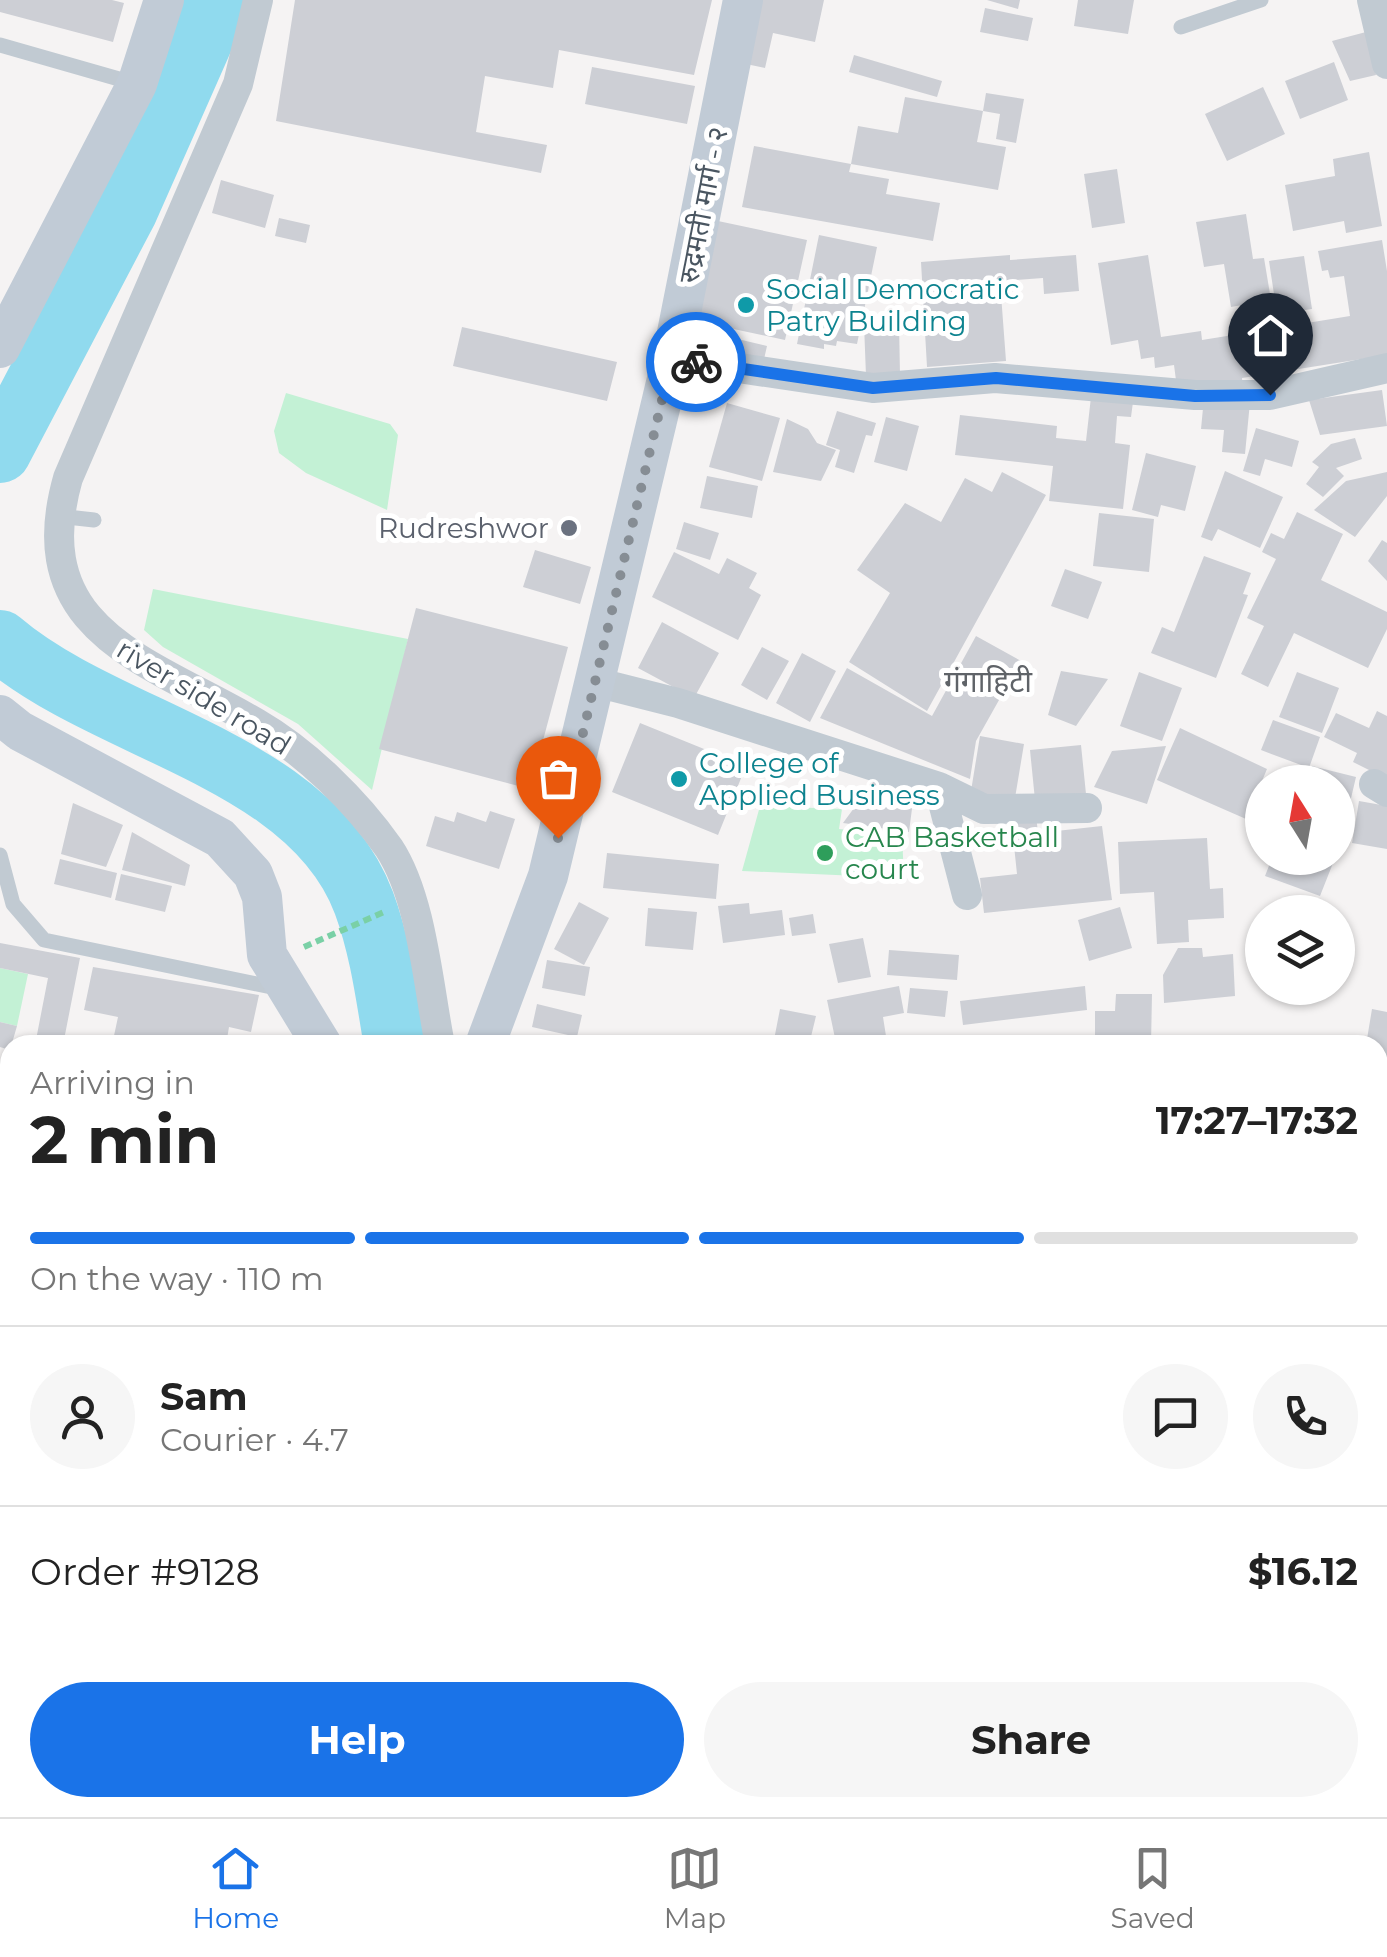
<!DOCTYPE html>
<meta charset="utf-8">
<style>
:root{--surface:#fff;--page:#f6f6f6;--text:#222;--muted:#767676;--line:#e0e0e0;--accent:#1a73e8}
body{margin:0;font-family:Montserrat,"Noto Sans Devanagari",sans-serif;background:var(--page);color:var(--text);height:100vh;display:flex;flex-direction:column;font-size:38px;white-space:nowrap}
*{box-sizing:border-box;margin:0}
p{font-size:32px;color:var(--muted)}
.icon{flex:none;width:55px;height:55px;fill:none;stroke:currentColor;stroke-width:2;stroke-linecap:round;stroke-linejoin:round}
.map{position:relative;flex:1;overflow:hidden}
.details{position:absolute;left:0px;top:1035px;width:1388px;height:782px;display:flex;flex-direction:column;background:var(--surface);border-radius:30px 30px 0 0;box-shadow:0 2px 8px #0004}
.details>*{flex:none}
.needle{width:65px;rotate:349deg}
.fabs{position:absolute;left:1245px;top:765px;display:grid;gap:20px}
.fabs a{display:grid;place-items:center;width:110px;height:110px;border-radius:50%;background:var(--surface);box-shadow:0 2px 8px #0004;font-size:50px}
.pin{position:absolute;display:grid;place-items:center;width:85px;height:85px;color:#fff;margin:-102px -42px;border-radius:50% 50% 50% 0;rotate:-45deg;box-shadow:0 0 10px #0007}
.pin .icon{rotate:45deg}
.courier{position:absolute;display:grid;place-items:center;width:100px;height:100px;margin:-50px;border:8px solid #1a73e8;border-radius:50%;background:#fff;color:#222;box-shadow:0 2px 12px #0007}
.overview em{font-style:normal;font-weight:700}
.overview div{display:flex;flex-direction:column-reverse}
.overview{display:flex;align-items:center;justify-content:space-between;height:170px;padding:0 30px}
h1{font-size:65px;font-weight:700;line-height:75px}
.bar{display:grid;grid-template-columns:repeat(4,1fr);gap:15px 10px;align-content:center;height:120px;padding:0 30px}
.bar i{height:12px;border-radius:8px;background:var(--line)}
.bar .selected{background:var(--accent)}
.bar p{grid-column:span 4}
.line{display:flex;align-items:center;gap:25px;padding:0 30px;border-top:2px solid var(--line)}
.line div{flex:1}
.round{display:grid;place-items:center;flex:none;width:105px;height:105px;border-radius:52px;background:var(--page)}
.button{display:flex;gap:20px;margin-top:auto;padding:20px 30px}
.button a{flex:1;height:115px;border-radius:60px;background:var(--accent);color:#fff;font-size:40px;font-weight:700;line-height:115px;text-align:center}
.button a+a{background:var(--page);color:var(--text)}
.menu{display:flex;justify-content:space-around;align-items:center;height:140px;border-top:2px solid var(--line);background:var(--surface);font-size:28px;color:var(--muted)}
.menu a{display:grid;justify-items:center;gap:5px}
.menu .selected{color:var(--accent)}
.map>svg:first-child{display:block}
</style>
<div class="map">
<svg width="1387" height="1817" viewBox="0 0 1387 1817">
<rect width="100%" height="100%" fill="#f5f3f3"/>
<!-- green -->
<path fill="#c3f1d5" d="M286 393 390 424 398 435 387 510 306 473 279 453 274 431Z
M153 589 408 639 372 790 298 724 163 647 144 630Z
M760 806 842 809 839 829 902 835 904 878 742 871Z
M0 968 28 974 17 1026 0 1022Z"/>
<g fill="none" stroke-linecap="round" stroke-linejoin="round">
<!-- river -->
<path stroke="#90daee" stroke-width="62" d="M0 452 127 210 207 29 215 0
M0 641C107 733 310 759 364 903 381 949 387 998 395 1045
M0 1476 10 1469"/>
</g>
<!-- building -->
<path fill="#cdcfd5" d="M0 0H112L124 3 113 42 0 12Z
M295 0H712L694 75 559 50 553 88 485 76 476 132 547 145 541 173 276 121Z
M760 0H824L815 42 773 33 765 68 746 64Z
M987 0H1020L1018 9Z
M1078 0H1134L1128 34 1074 26Z
M985 8 1033 18 1028 41 980 32Z
M1366 32 1376 75 1350 81 1332 41Z
M854 55 942 81 937 97 849 72Z
M1334 62 1348 100 1300 119 1285 81Z
M592 67 695 86 687 124 585 104Z
M1263 87 1285 134 1227 161 1205 114Z
M986 93 1024 99 1016 143 996 139 1000 114 983 111 977 142 1006 147 998 190 851 164 858 126 898 133 905 97 983 111Z
M754 146 851 164 849 172 889 179 886 194 940 203 933 241 742 207Z
M1369 152 1382 226 1346 233 1344 221 1293 231 1285 185 1335 176 1333 159Z
M1117 169 1125 223 1092 228 1084 174Z
M221 180 274 195 265 228 212 213Z
M1246 214 1253 259 1264 258 1271 300 1231 307 1224 264 1204 267 1196 222Z
M279 218 310 225 306 243 275 236Z
M718 221 807 240 785 340 696 321Z
M819 235 877 247 857 344 837 341 836 346 824 344V349L797 344Z
M1382 240 1387 271V355L1242 378 1243 388 1227 391 1225 380 1177 388 1174 365 1155 368 1154 357 1141 359 1138 340 1111 345 1098 263 1148 255 1161 337 1201 331 1202 340 1350 316 1344 276 1330 278 1328 270 1322 271 1318 251Z
M1010 255V260L1076 255 1079 291 1044 294 1043 278 1000 281 1006 361 927 367 921 262Z
M1304 256 1312 309 1277 314 1269 261Z
M899 323 900 375 866 376 864 324Z
M462 327 617 362 607 401 453 366Z
M704 331 767 346 762 368 699 352Z
M1382 390 1387 426 1320 435 1309 400Z
M1091 397 1133 402 1131 417 1117 416 1115 443 1130 445 1123 509 1049 501 1053 466 955 455 960 415 1057 426 1056 438 1086 441Z
M1204 398 1250 402 1245 454 1222 452 1224 430 1201 429Z
M727 403 780 418 762 481 709 467Z
M837 411 876 423 872 436 866 435 854 473 835 467 840 450 826 445Z
M886 417 919 426 907 471 874 462Z
M787 419 808 429 817 443 836 450 821 481 773 472Z
M1256 428 1299 441 1292 467 1265 459 1260 476 1243 471Z
M1355 438 1362 459 1336 468 1344 476 1323 497 1306 484 1319 467 1312 462 1331 444Z
M1146 453 1196 466 1185 511 1161 505 1158 517 1132 510Z
M1225 471 1283 497 1260 548 1218 529 1212 541 1201 537Z
M1002 472 1046 495 927 711 849 662 890 593 857 570 905 503 941 522 965 478 992 492Z
M1387 472V496L1355 537 1314 510 1346 481Z
M707 476 758 486 752 518 700 508Z
M1297 512 1343 534 1321 580 1387 612V629L1368 668 1294 633 1268 687 1241 674 1264 626 1247 618 1276 559 1262 552 1271 533 1284 539Z
M1099 513 1154 519 1149 572 1093 566Z
M684 522 719 533 710 560 676 549Z
M1382 540 1387 543V581L1368 561Z
M535 550 591 567 580 604 523 587Z
M674 552 719 574 727 558 757 573 749 588 761 595 738 640 652 597Z
M1204 556 1251 573 1243 594 1248 595 1216 678 1151 653 1162 627 1174 632Z
M1065 569 1102 582 1088 619 1051 606Z
M416 608 568 647 530 789 379 749Z
M662 622 719 653 694 698 638 668Z
M976 636 1021 661 976 741 970 779 820 718 847 668 932 716Z
M762 647 789 661 767 700 741 685Z
M802 653 836 671 810 722 776 703Z
M1061 671 1108 679 1076 726 1048 715Z
M1139 672 1182 688 1162 741 1120 726Z
M1297 672 1339 688 1322 733 1279 717Z
M1377 711 1387 716V779L1353 762 1357 753 1324 737 1336 713 1369 728Z
M1273 720 1320 737 1309 768 1261 750Z
M640 723 746 766 718 835 612 792Z
M1180 728 1267 769 1246 819 1157 780Z
M980 736 1024 744 1014 804 970 797Z
M1081 745 1086 794 1035 800 1030 750Z
M1166 746 1147 804 1094 787 1112 751Z
M1312 766 1356 777 1348 811 1338 809V782H1308Z
M876 778 914 793 909 832 843 823Z
M1359 801 1387 806V849L1352 843Z
M73 803 123 825 106 867 61 854Z
M490 811 515 819 499 869 426 846 435 816 454 822 457 812 486 822Z
M1036 815 1038 833 1102 826 1112 900 984 913 980 878 1017 874 1011 817Z
M132 832 190 865 185 886 122 870Z
M1207 838 1210 889 1223 888 1224 918 1188 920 1189 942 1157 944 1154 892 1120 894 1118 842Z
M607 853 719 864 716 899 603 888Z
M1272 858H1335L1320 896 1265 876Z
M60 859 117 873 111 898 54 884Z
M121 874 172 886 165 912 115 900Z
M579 902 609 918 584 965 554 949Z
M749 903 750 914 782 910 785 935 723 943 718 906Z
M1120 907 1132 948 1089 961 1078 920Z
M648 908 697 912 693 950 645 946Z
M813 914 816 933 792 936 789 918Z
M863 938 871 977 838 983 829 944Z
M0 943 80 958 63 1045H35L48 978 0 968Z
M1178 948H1202L1203 957 1233 954 1235 996 1164 1003 1163 975Z
M889 950 959 955 957 980 887 975Z
M547 960 590 967 585 996 542 988Z
M93 967 259 995 251 1032 229 1027 226 1045H112L118 1017 84 1010Z
M899 986 904 1013 883 1017 886 1036 850 1043 848 1036 835 1038 827 1000Z
M1085 986 1087 1010 963 1025 960 1001Z
M910 988 948 991 945 1017 907 1013Z
M1116 994H1152L1151 1045H1095V1011H1115Z
M537 1004 582 1015 577 1037 532 1027Z
M780 1009 816 1016 809 1045H773Z
M1372 1009 1387 1012V1118L1378 1116V1045H1366Z
M0 1022 17 1026 10 1050 0 1047Z
M974 1039 975 1045H928V1041Z
M0 1079 10 1083 6 1115 0 1113Z
M1384 1120 1387 1177 1378 1182V1123Z
M1378 1186 1387 1190V1252L1378 1248Z
M0 1237 10 1241V1274L0 1270Z
M1378 1350 1387 1355V1394L1378 1389Z
M1378 1396 1387 1401V1448L1378 1452Z
M0 1577 10 1583V1640L0 1635Z
M1387 1641V1739L1378 1744V1646Z
M0 1737 10 1740V1789L4 1787 1 1799Z
M18 1808H64L61 1817H24L16 1815Z
M80 1808H112L110 1817H78Z
M130 1808H185L182 1817H137L128 1814Z
M189 1808H234L231 1817H185Z
M240 1808H281L278 1817H236Z
M401 1808 438 1815 437 1817H399Z
M600 1808H699L701 1817H602Z
M705 1808H774L775 1817H706Z
M894 1808H966L965 1817H893Z
M1023 1808H1055V1817H1023Z
M1079 1808H1149L1148 1817H1079Z"/>
<g fill="none" stroke-linecap="round" stroke-linejoin="round">
<!-- path -->
<path stroke="#7ad0a6" stroke-width="6" stroke-dasharray="8 5" stroke-linecap="butt" d="M304 947 384 912"/>
<!-- lane -->
<path stroke="#c1cad2" stroke-width="15" d="M1181 27 1261 0
M0 45 133 83
M58 516 94 520
M0 855 13 904 44 940 281 989
M0 1155 10 1151"/>
<!-- street -->
<path stroke="#c1cad2" stroke-width="30" d="M258 0 238 84 68 478C24 632 151 661 256 723 306 752 356 801 389 848 422 898 428 985 440 1045
M1372 0 1387 64
M672 358 873 388 995 378 1195 395H1270L1387 368
M595 682 678 703 939 787 967 895
M1374 784 1387 792
M939 787 984 809 1087 808
M1378 1569 1387 1582
M1378 1747 1387 1749
M1006 1808 1010 1817
M860 1817 865 1808"/>
<!-- secondary -->
<path stroke="#c1cbd6" stroke-width="40" d="M0 348 137 84 164 0
M0 715 20 731 220 838 253 874 262 897 267 955 322 1045
M485 1045 548 876 672 358 743 0
M0 1393 10 1386
M0 1522 10 1513"/>
</g>
<g fill="none" stroke-linecap="round" stroke-linejoin="round">
<!-- done -->
<path stroke="#868d94" stroke-width="10" stroke-dasharray="0 18" d="M558 838 672 358 696 362"/>
<!-- route -->
<path stroke="#1a73e8" stroke-width="12" d="M696 362 873 388 996 378 1195 396 1270 395"/>
</g>
<!-- markers -->
<g fill="#0f9aa8" stroke="#fff" stroke-width="4">
<circle cx="746" cy="305" r="10"/>
<circle cx="679" cy="779" r="10"/>
</g>
<circle fill="#6b7280" stroke="#fff" stroke-width="4" cx="569" cy="528" r="10"/>
<circle fill="#2e9e5b" stroke="#fff" stroke-width="4" cx="825" cy="853" r="10"/>
<g text-anchor="middle" stroke-width="10" stroke-linejoin="round" paint-order="stroke">
<!-- street labels -->
<g font-size="28" fill="#4a5661" stroke="#fff">
<text transform="translate(703 205) rotate(-79)" y="10">रुद्रमती मार्ग ‍- २</text>
<text transform="translate(204 697) rotate(31)" y="10">river side road</text>
</g>
<!-- culture labels -->
<g font-size="28" fill="#0d838f" stroke="#fff" text-anchor="start">
<text x="766" y="299">Social Democratic<tspan x="766" dy="32">Patry Building</tspan></text>
<text x="699" y="773">College of<tspan x="699" dy="32">Applied Business</tspan></text>
</g>
<!-- worship labels -->
<g font-size="28" fill="#5b616d" stroke="#fff" text-anchor="end">
<text x="549" y="538">Rudreshwor</text>
</g>
<!-- leisure labels -->
<g font-size="28" fill="#27864d" stroke="#fff" text-anchor="start">
<text x="845" y="847">CAB Basketball<tspan x="845" dy="32">court</tspan></text>
</g>
<!-- neighbourhood labels -->
<g font-size="30" fill="#5f6368" stroke="#fff">
<text x="988" y="692">गंगाहिटी</text>
</g>
</g>
</svg>
<div class="fabs">
<a><svg class="needle" viewBox="-14 -14 28 28"><path d="M0-13l5 13h-10z" fill="#e53935"/><path d="M0 13l5-13h-10z" fill="#767676"/></svg></a>
<a><svg class="icon" aria-label="layers" viewBox="0 0 24 24"><path d="M12 4l9 5-9 5-9-5zM3 14l9 5 9-5"/></svg></a>
</div>
<div class="pin" style="left:558px;top:838px;background:#ea580c"><svg class="icon" aria-label="bag" viewBox="0 0 24 24"><path d="M5 8h14l-1 12H6zM9 8a3 3 0 0 1 6 0"/></svg></div>
<div class="pin" style="left:1270px;top:395px;background:#1f2937"><svg class="icon" aria-label="home" viewBox="0 0 24 24"><path d="M3 11l9-7 9 7M6 9v11h12V9"/></svg></div>
<div class="courier" style="left:696px;top:362px"><svg class="icon" aria-label="bike" viewBox="0 0 24 24"><circle cx="6" cy="16" r="4"/><circle cx="18" cy="16" r="4"/><path d="M6 16l4-8h5l3 8M10 8l3 8H6M13 5h3"/></svg></div>
<section class="details">
<div class="overview"><div><h1>2 min</h1><p>Arriving in</p></div><em>17:27–17:32</em></div>
<div class="bar"><i class="selected"></i><i class="selected"></i><i class="selected"></i><i></i><p>On the way · 110 m</p></div>
<div class="line" style="height:180px"><a class="round"><svg class="icon" aria-label="person" viewBox="0 0 24 24"><circle cx="12" cy="8" r="4"/><path d="M4 21q1-7 8-7t8 7"/></svg></a><div><b>Sam</b><p>Courier · 4.7</p></div><a class="round"><svg class="icon" aria-label="chat" viewBox="0 0 24 24"><path d="M4 5h16v11H9l-5 4z"/></svg></a><a class="round"><svg class="icon" aria-label="phone" viewBox="0 0 24 24"><path d="M5 4h4l2 5-3 2q2 4 5 5l2-3 5 2v4C11 20 4 13 5 4z"/></svg></a></div>
<div class="line" style="height:130px"><div>Order #9128</div><b>$16.12</b></div>
<div class="button"><a>Help</a><a>Share</a></div>
</section>
</div>
<nav class="menu">
<a class="selected"><svg class="icon" aria-label="home" viewBox="0 0 24 24"><path d="M3 11l9-7 9 7M6 9v11h12V9"/></svg>Home</a>
<a><svg class="icon" aria-label="map" viewBox="0 0 24 24"><path d="M3 6l6-2 6 2 6-2v14l-6 2-6-2-6 2zM9 4v14M15 6v14"/></svg>Map</a>
<a><svg class="icon" aria-label="saved" viewBox="0 0 24 24"><path d="M7 4h10v16l-5-4-5 4z"/></svg>Saved</a>
</nav>
